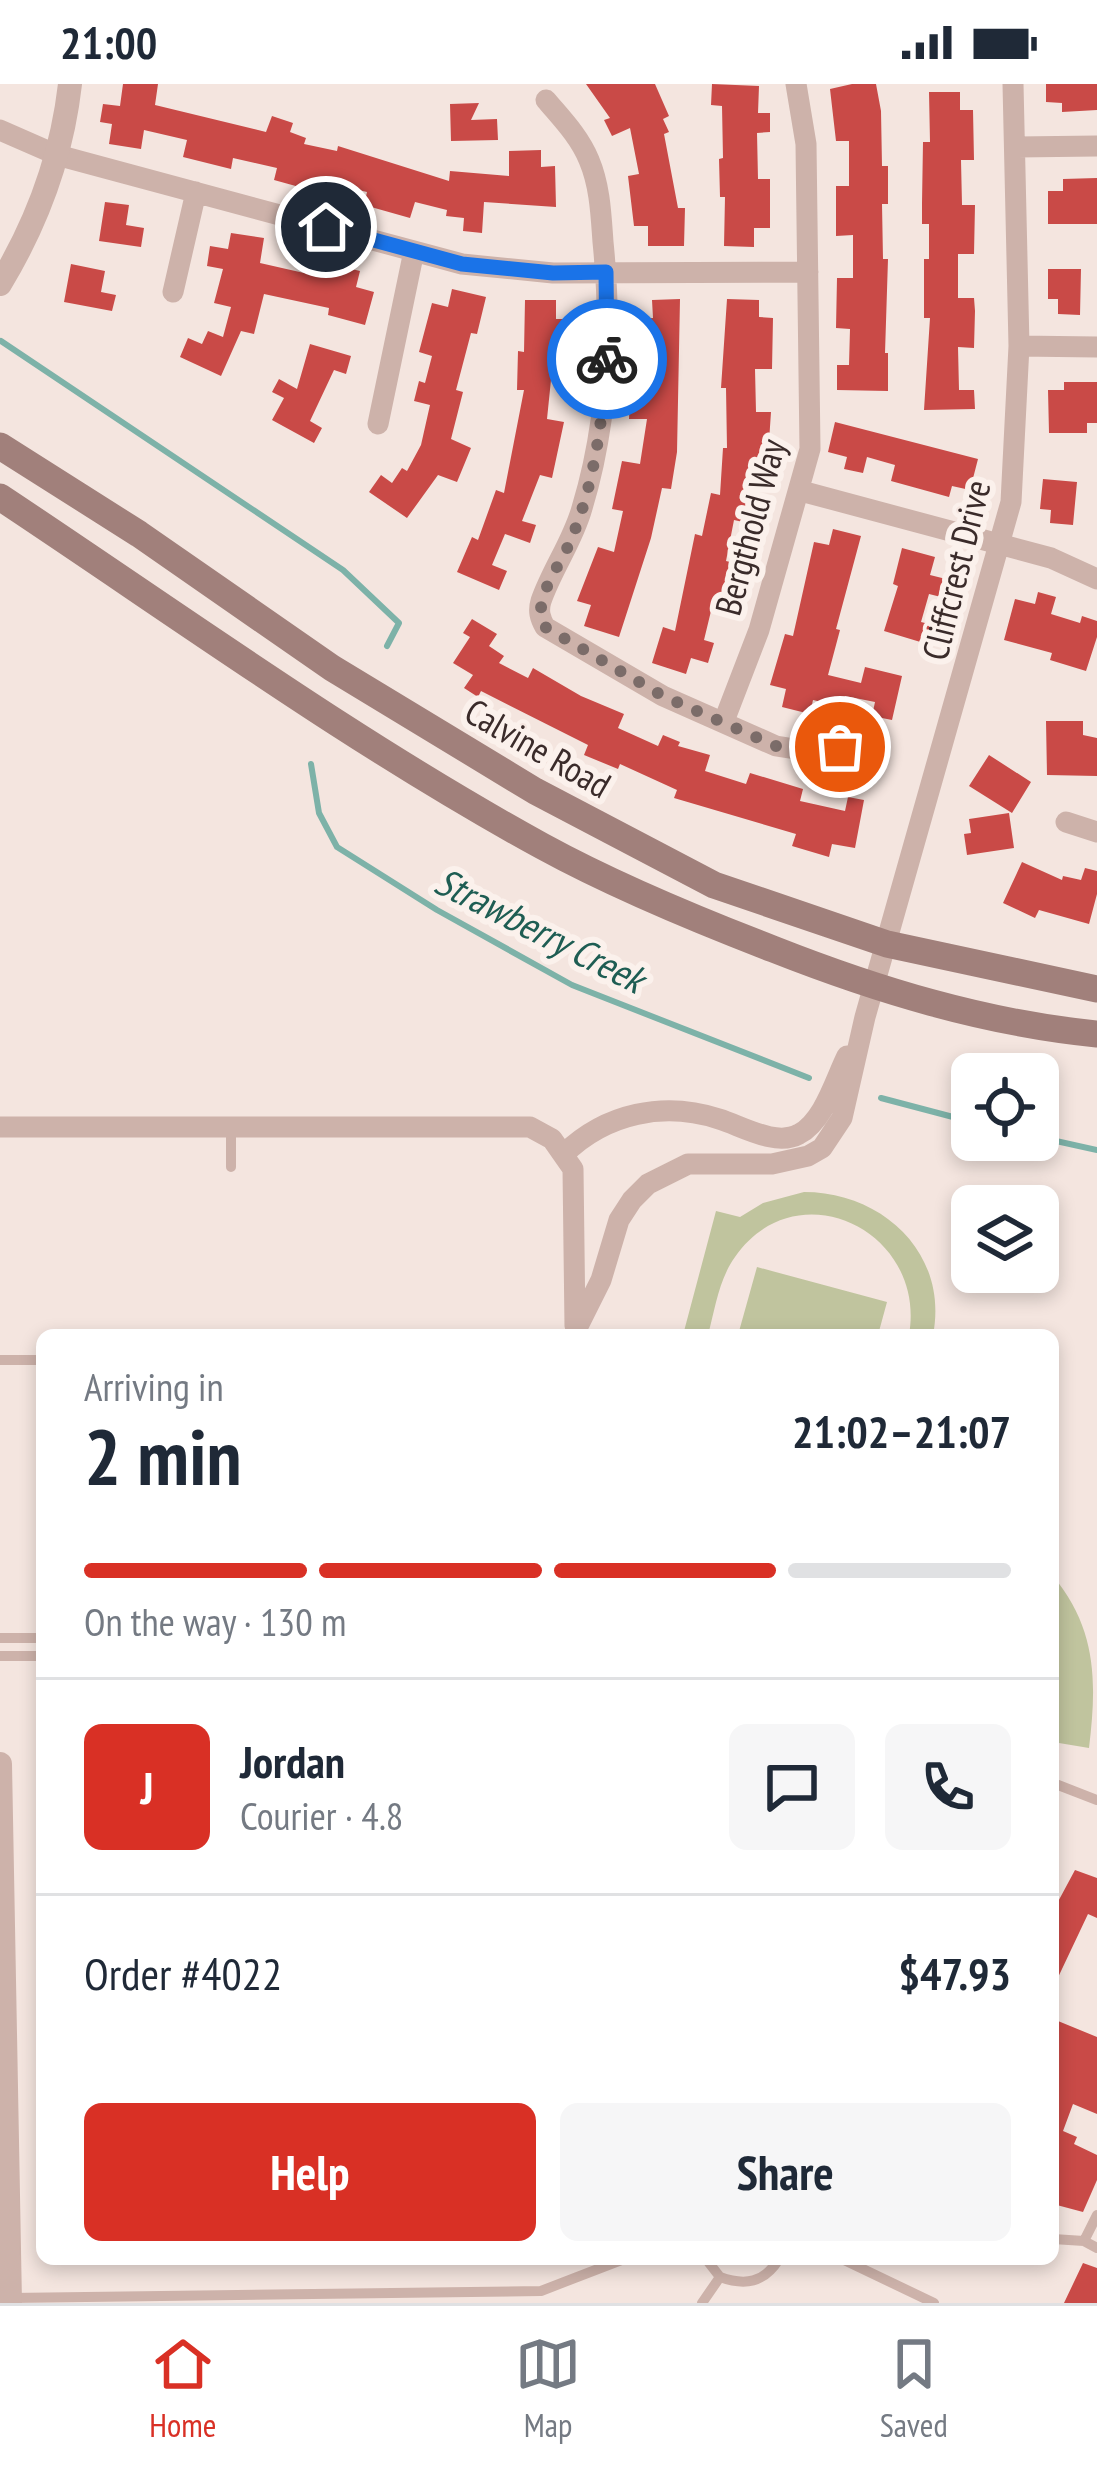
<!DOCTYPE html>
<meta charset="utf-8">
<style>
:root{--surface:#fff;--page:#f6f6f7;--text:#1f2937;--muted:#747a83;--line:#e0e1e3;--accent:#d93025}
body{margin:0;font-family:"PT Sans Narrow",sans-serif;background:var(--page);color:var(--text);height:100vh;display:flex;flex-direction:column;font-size:45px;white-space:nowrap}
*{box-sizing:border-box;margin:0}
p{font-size:39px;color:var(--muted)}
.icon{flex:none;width:66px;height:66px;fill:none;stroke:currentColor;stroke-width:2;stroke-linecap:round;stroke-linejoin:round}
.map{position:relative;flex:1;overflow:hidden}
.side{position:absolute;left:36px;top:1245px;width:1023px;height:936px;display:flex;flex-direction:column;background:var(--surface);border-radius:18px;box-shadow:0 6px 18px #0003}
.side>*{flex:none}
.controls{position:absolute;left:951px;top:969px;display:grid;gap:24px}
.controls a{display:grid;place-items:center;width:108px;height:108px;border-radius:18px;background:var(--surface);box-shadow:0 6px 18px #0003;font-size:60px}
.pin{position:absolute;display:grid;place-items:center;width:102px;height:102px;color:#fff;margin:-51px;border:6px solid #fff;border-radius:50%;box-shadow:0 3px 12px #0007}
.courier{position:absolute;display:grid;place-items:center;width:120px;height:120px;margin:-60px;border:9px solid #1a73e8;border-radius:50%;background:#fff;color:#222;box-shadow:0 3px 15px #0007}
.overview em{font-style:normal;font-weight:700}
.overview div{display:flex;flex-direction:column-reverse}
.overview{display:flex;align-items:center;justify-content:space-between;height:204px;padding:0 48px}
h1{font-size:78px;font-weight:700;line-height:90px}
.bar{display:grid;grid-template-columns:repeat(4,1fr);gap:18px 12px;align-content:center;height:144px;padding:0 48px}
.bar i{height:15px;border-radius:9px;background:var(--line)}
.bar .active{background:var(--accent)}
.bar p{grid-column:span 4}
.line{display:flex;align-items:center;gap:30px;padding:0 48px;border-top:3px solid var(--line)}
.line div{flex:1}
.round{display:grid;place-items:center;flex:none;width:126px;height:126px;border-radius:18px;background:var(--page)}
.button{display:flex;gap:24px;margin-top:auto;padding:24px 48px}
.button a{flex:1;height:138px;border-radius:18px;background:var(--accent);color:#fff;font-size:48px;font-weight:700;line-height:138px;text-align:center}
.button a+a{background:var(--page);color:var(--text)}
.status{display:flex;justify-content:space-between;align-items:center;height:84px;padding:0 60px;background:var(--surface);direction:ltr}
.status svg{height:33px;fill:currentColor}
.dock{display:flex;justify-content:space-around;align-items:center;height:168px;border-top:3px solid var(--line);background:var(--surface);font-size:33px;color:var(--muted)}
.dock a{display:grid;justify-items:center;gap:6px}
.dock .active{color:var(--accent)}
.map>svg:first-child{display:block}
</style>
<div class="status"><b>21:00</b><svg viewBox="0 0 49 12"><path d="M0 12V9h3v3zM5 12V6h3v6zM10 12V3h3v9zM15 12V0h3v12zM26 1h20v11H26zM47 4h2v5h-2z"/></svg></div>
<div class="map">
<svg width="1097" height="2219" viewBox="0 0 1097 2219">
<rect width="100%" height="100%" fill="#f4e5df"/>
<!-- green -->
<path fill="#c0c49e" d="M804 1108C882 1108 949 1169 933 1251H909C927 1147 797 1084 735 1173 719 1195 715 1225 708 1251H683L716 1127 740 1133 763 1119Z
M757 1183 887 1218 878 1251H738Z
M1053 1492C1097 1545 1097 1598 1089 1664L1053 1658Z"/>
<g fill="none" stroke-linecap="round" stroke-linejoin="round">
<!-- stream -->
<path stroke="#7db2a8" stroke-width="6" d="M1 257 343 486 399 539 387 562
M311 680 319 729 337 763 437 826 572 901 809 994
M881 1014 972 1038
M1038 1053 1097 1066"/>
</g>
<!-- building -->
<path fill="#c94a47" d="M123 0H158L155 21 266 48 272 32 293 39 290 48 306 54 304 60 337 67 338 62 449 97 450 87 509 92V67L541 66V83L555 82 556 123 484 118 482 149 463 147 464 134 446 132 447 126 415 118 410 134 364 121 367 108 324 98 321 109 274 96 277 84 233 74 231 85 183 73 187 56 144 46 141 65 109 60 112 40 100 38 103 20 120 22Z
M586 0H655L669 32 663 35 669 48 664 50 678 124H685L684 162H648V142H634L628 92 639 90 630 44 612 52 604 36 610 34Z
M712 0 759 2 758 29H770V48L757 49 758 95H770V144H754V163L724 162 725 113H720L719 75 723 74 722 22 711 21Z
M852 0H876L881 27 882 82H888V120H882L883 175H888L885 269H888V307L837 306V281H849L850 245 836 244 837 194H853V151L836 152V102H849V57H836L830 5Z
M1046 0H1097V26L1062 28V19L1046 18Z
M929 8H960V26H973L974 76H961L962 121H975L974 170H958V214H974L975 227 974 264 958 263 959 306H974L975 325 924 326 930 234H924V175H929V140H922V119L923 58H930Z
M479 19 471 36 497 35 498 56 451 57 450 20Z
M1097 94V140H1048V107H1063V95Z
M105 118 129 121 126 141 144 144 141 163 99 157Z
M231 149 264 154 260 179 304 189 307 174 360 187 356 203 374 208 365 241 328 231 329 224 264 210 254 250 241 247 221 292 180 273 188 254 202 260 208 247 223 253 231 223 214 219 223 185 207 182 210 162 228 165Z
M71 180 105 187 101 208 116 211 112 227 64 218Z
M1048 185H1081L1080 231 1058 230V215H1048Z
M452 205 486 213 477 250 471 249 456 306 463 308 451 355 471 364 457 398 438 391 407 434 369 408 381 391 392 399 402 384 407 387 421 361 430 321 414 317 419 297 425 299 432 272 419 268 432 219 448 223Z
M680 215 677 368 671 405 662 404 651 454 619 553 584 542 591 521 577 517 598 463 614 468 623 427 612 425 622 377 640 380 647 335H629L630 315 634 284 646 285 648 253 634 254V235L653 234 652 216Z
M727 215 759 216V233L773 234 772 285H755L756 328H771L767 387 753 386 751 417 756 418 752 440 734 436 726 477 738 480 725 531 711 527 704 556 714 559 708 579 691 574 686 590 652 579 663 543 675 547 695 450 702 452 711 409 720 411 723 364H727L726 304H721Z
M525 216H556V235H570L568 286H552L547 335 564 338 552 394 540 391 522 437 536 441 530 459 505 450 492 481 507 487 499 506 457 488 472 453 478 456 496 406 504 409 524 306H517L518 267 524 268Z
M310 260 351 272 346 290 334 286 310 337 322 344 314 359 272 336 284 314 272 308 279 295 297 305Z
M1064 298H1097V339H1087V349H1049L1048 306H1064Z
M835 338 978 375 970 406 952 402 949 413 891 397 895 381 867 373 863 389 844 385 847 373 828 368Z
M1043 395 1077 398 1073 441 1050 439 1051 426 1040 425Z
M833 445 861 452 836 545 840 546 828 591 861 599 865 583 902 592 892 636 872 632 875 618 845 612 842 623 813 616 810 630 782 623 786 605 770 601 785 550 793 552 814 458 829 461Z
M902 464 935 473 930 491 946 495 941 513 929 510 921 538 933 541 927 560 884 547 898 502 893 500Z
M1038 508 1056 513 1051 530 1080 539 1082 532 1097 537V553L1086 587 1050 576 1052 569 1004 556 1015 515 1035 520Z
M472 535 497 550 489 562 504 572 499 579 528 594 533 584 581 612 624 630 618 644 658 662 663 651 680 658 678 662 710 671 705 687 746 700 750 689 803 705 800 717 845 727 848 713 864 716 855 764 832 760 829 773 792 762 796 750 674 714 677 706 620 680 618 685 584 671 588 661 481 607 478 613 464 604 473 591 453 579 470 553 463 549Z
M1046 637H1083V651L1097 654V692L1047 691Z
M989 671 1031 698 1012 729 969 702Z
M1009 729 1014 764 967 771 964 750 971 749 969 735Z
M1022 778 1062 796 1063 792 1081 796 1085 784 1097 787V810L1089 840 1039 826 1035 834 1003 819Z
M1075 1786 1097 1794V1834L1088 1830 1053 1904V1827Z
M1058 1937 1097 1953V2030L1073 2020 1063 2047 1077 2053 1074 2060 1097 2071V2096L1083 2128 1053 2120V1946Z
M1083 2179 1097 2184V2219H1064Z"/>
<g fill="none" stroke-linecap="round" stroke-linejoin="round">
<!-- service -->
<path stroke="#cdb2aa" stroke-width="10" d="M231 1042V1083
M0 1276H42
M0 1554H42
M0 1572H42
M1053 1699 1097 1716
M1097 2131 1084 2157 1097 2164
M1053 2155 1084 2157
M706 2175 720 2193C745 2202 764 2199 779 2175
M842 2175 934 2219
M10 2214 541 2207 624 2175
M702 2219 720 2193"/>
<!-- minor -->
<path stroke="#cdb2aa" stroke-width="21" d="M546 16C562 35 579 52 589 76 600 102 601 130 603 158 612 247 608 338 582 424 573 457 552 485 541 517 538 527 540 534 545 543L663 612 776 662 808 667 840 663
M0 46 57 71 462 180 553 189 808 188
M1017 63 1097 62
M173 208 196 108
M1019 262 1097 263
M378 340 414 167
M801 407 1051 474 1097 495
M724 637 759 546 810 365 806 60 796 0
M1066 738 1097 748
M0 1043H530L552 1055 573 1085 575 1242
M564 1070C606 1029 664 1017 719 1035 742 1042 776 1063 799 1050 824 1037 835 996 847 972
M575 1248 601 1196 619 1136 632 1116 648 1100 688 1080H772L808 1072 822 1064 842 1034 865 933 1011 418 1019 262 1013 0"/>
<!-- tertiary -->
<path stroke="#cdb2aa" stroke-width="24" d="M0 200C37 139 62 71 70 0
M0 1680 10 2219"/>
<!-- secondary -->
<path stroke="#a1807b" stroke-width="27" d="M0 362 139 450 332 584 535 707 714 801 887 860 1097 905
M0 413C178 531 354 659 542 762 615 802 695 835 773 865 877 906 985 939 1097 950"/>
</g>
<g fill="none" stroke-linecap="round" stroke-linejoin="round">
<!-- done -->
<path stroke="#7b6c69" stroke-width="12" stroke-dasharray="0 21.6" d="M607 275C602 337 595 400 570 458 560 482 530 518 545 543L663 612 776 662 808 667 840 663"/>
<!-- route -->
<path stroke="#1a73e8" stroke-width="15" d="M326 143 462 180 553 189 606 188 607 275"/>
</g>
<g text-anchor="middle" stroke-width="12" stroke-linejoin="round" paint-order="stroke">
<!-- street labels -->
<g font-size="36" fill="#3a2b2a" stroke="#fbf1ec">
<text transform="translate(750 443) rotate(-75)" y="13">Bergthold Way</text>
<text transform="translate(956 486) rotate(-76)" y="13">Cliffcrest Drive</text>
<text transform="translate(538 664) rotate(30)" y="13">Calvine Road</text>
</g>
<!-- water labels -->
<g font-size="39" font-style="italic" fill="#1e5d53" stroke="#fbf1ec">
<text transform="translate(540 846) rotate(27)" y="14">Strawberry Creek</text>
</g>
</g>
</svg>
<div class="controls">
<a><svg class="icon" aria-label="locate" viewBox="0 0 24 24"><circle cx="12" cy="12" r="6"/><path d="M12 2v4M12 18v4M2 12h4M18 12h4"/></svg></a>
<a><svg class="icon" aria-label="layers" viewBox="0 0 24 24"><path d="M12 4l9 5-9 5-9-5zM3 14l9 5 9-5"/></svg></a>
</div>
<div class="pin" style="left:840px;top:663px;background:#ea580c"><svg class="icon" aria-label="bag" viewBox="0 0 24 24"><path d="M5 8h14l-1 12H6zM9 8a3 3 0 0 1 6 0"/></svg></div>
<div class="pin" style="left:326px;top:143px;background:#1f2937"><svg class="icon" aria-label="home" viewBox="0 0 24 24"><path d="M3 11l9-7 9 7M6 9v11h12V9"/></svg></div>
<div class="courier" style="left:607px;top:275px"><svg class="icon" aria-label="bike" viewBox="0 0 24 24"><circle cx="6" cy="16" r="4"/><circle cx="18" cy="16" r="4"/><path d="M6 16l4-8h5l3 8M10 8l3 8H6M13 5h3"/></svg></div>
<section class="side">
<div class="overview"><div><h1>2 min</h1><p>Arriving in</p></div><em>21:02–21:07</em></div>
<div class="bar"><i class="active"></i><i class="active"></i><i class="active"></i><i></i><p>On the way · 130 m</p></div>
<div class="line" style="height:216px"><b class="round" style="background:var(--accent);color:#fff">J</b><div><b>Jordan</b><p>Courier · 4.8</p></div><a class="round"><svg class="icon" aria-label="chat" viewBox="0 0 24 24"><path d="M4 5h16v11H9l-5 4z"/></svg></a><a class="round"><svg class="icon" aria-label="phone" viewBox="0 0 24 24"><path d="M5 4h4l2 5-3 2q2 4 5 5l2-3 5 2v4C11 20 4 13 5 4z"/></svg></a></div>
<div class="line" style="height:156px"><div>Order #4022</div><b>$47.93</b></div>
<div class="button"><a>Help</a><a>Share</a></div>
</section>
</div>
<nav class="dock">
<a class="active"><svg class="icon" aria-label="home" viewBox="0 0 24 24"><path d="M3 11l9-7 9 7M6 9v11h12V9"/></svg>Home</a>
<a><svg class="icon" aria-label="map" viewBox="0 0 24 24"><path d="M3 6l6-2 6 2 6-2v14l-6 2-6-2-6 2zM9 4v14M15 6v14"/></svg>Map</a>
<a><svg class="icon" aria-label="saved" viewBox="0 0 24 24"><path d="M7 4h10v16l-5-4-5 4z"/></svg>Saved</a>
</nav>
